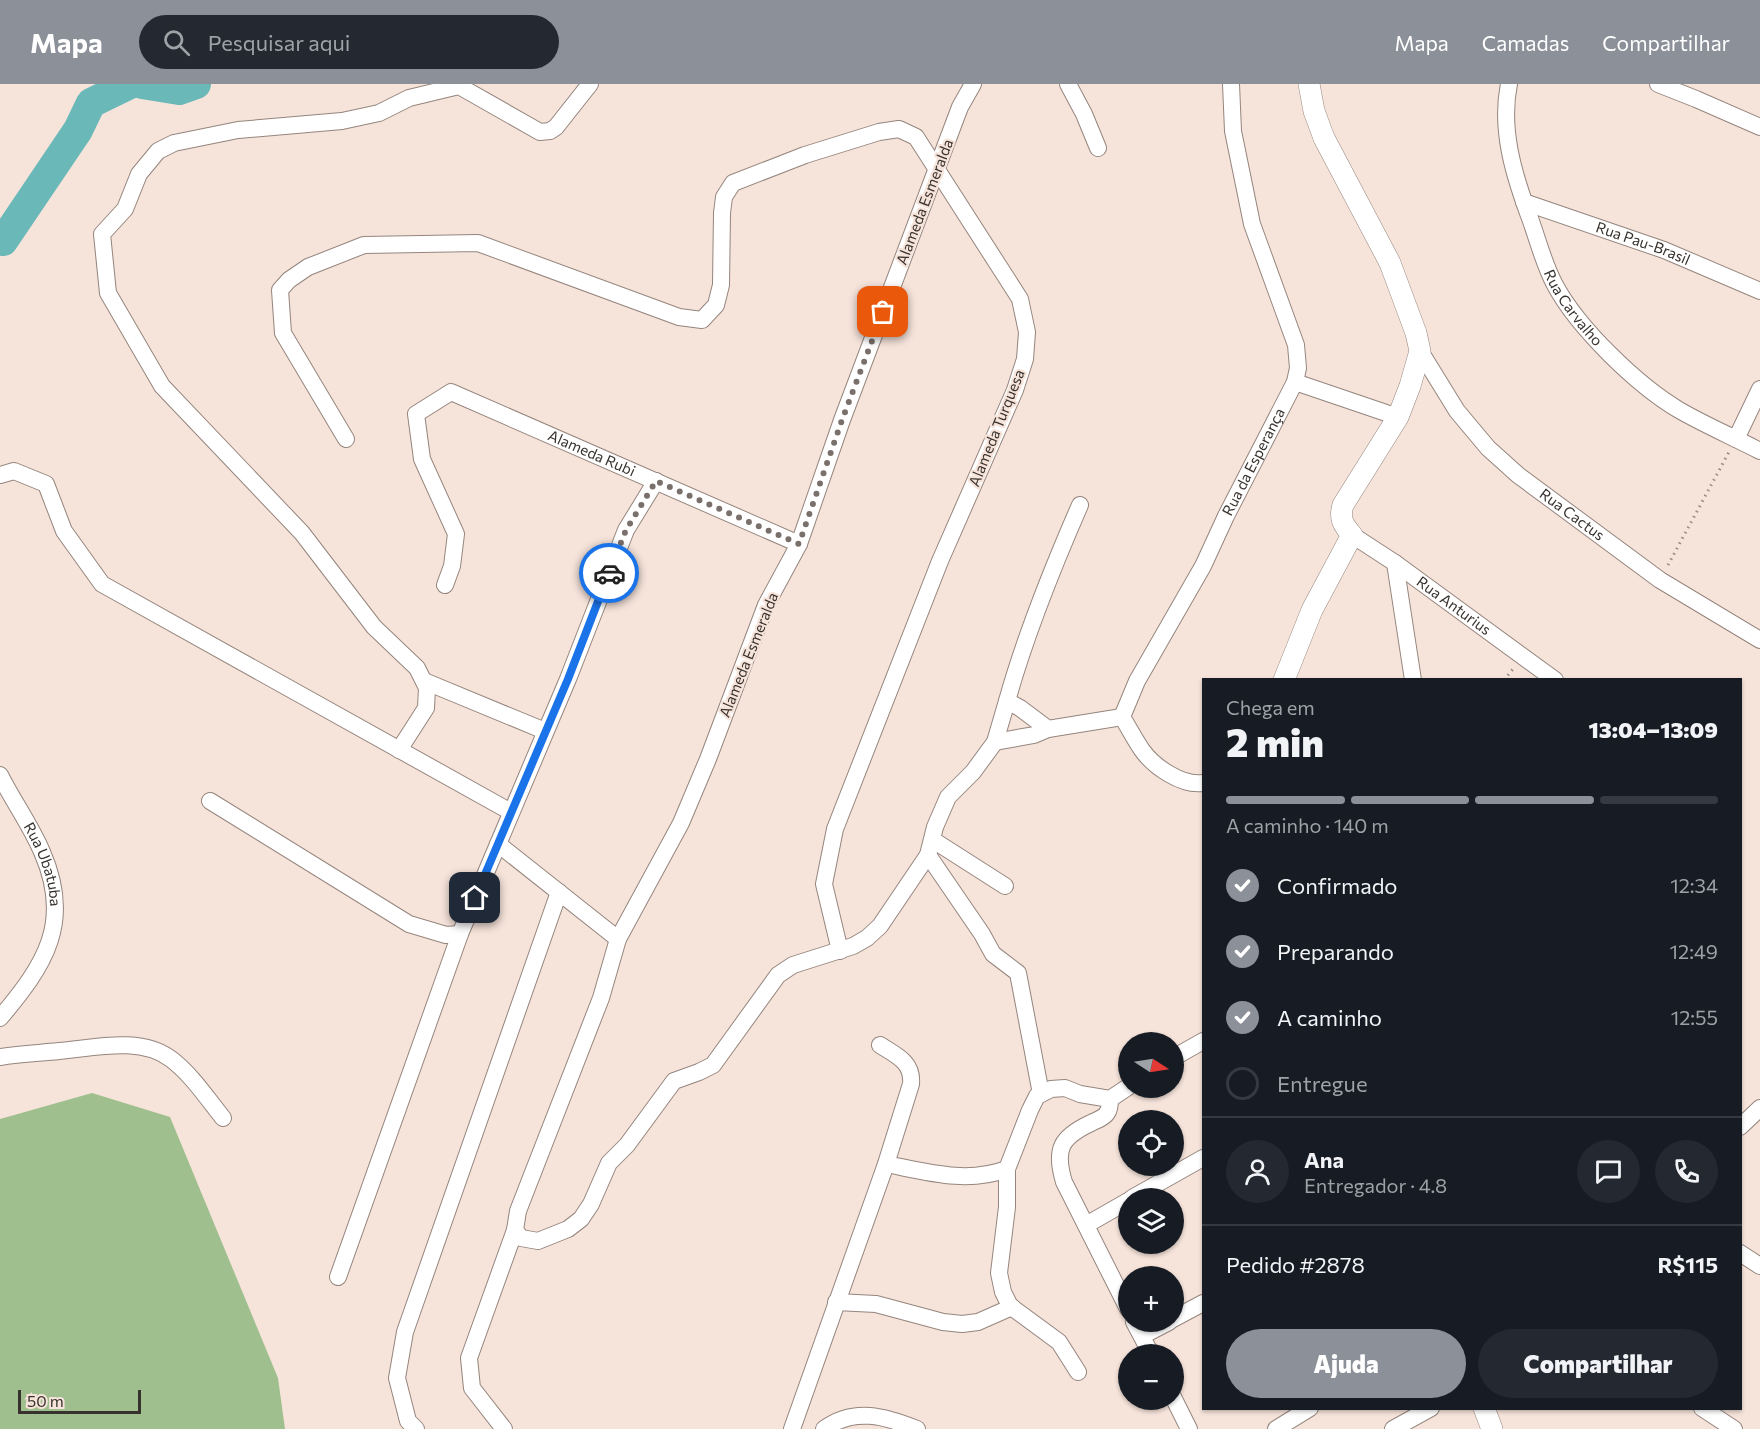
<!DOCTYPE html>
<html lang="pt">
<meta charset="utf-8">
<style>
:root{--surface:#171b24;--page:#242831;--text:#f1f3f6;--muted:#9ea1a6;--line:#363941;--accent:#8c9099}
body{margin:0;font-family:Commissioner,sans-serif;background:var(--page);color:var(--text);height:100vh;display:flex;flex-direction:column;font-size:22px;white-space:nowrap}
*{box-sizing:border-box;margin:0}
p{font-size:20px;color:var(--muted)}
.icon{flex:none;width:33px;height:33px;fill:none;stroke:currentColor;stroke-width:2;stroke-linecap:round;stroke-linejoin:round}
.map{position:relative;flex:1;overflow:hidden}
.side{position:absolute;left:1202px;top:594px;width:540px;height:732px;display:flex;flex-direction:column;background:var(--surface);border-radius:0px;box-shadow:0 2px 4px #0004}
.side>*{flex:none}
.needle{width:39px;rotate:102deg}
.tools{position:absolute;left:1118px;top:948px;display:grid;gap:12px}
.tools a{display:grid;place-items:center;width:66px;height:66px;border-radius:50%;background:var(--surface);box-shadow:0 2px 4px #0004;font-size:30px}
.scale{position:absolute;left:18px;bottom:15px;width:123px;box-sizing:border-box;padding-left:6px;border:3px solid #38322e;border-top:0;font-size:16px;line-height:21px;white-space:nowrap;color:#38322e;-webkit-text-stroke:4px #f6e4db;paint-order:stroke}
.pin{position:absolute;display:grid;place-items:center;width:51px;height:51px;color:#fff;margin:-26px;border-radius:12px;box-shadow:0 3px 9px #0006}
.courier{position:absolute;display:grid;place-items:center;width:60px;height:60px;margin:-30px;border:4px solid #1a73e8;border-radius:50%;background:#fff;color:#222;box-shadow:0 2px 8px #0007}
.summary em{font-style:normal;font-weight:800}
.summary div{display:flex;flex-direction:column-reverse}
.summary{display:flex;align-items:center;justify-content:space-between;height:102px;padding:0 24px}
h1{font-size:39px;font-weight:800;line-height:45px}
.bar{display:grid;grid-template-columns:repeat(4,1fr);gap:9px 6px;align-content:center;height:72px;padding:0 24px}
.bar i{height:8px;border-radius:4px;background:var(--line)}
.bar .on{background:var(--accent)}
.bar p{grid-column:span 4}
.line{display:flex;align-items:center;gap:15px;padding:0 24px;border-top:2px solid var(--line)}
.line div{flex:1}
.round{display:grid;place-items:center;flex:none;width:63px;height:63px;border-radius:32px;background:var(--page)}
ol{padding:0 24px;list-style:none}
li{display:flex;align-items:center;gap:18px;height:66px}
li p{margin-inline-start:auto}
li .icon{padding:6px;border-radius:50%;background:var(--accent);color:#fff;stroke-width:4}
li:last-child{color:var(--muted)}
li i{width:33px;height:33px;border:3px solid var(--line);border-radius:50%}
.cta{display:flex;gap:12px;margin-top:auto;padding:12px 24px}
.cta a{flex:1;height:69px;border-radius:36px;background:var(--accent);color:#fff;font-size:24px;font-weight:800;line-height:69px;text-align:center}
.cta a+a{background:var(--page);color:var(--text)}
header{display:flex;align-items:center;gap:36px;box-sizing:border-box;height:84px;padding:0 30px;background:var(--accent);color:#fff}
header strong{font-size:28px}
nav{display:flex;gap:33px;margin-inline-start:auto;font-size:21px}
.search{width:420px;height:54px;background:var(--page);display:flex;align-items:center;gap:15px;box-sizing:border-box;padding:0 21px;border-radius:33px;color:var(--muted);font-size:22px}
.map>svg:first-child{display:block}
</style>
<header>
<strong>Mapa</strong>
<div class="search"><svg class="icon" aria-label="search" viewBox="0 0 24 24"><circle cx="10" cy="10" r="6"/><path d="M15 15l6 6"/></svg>Pesquisar aqui</div>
<nav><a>Mapa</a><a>Camadas</a><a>Compartilhar</a></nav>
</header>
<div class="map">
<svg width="1760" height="1345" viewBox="0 0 1760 1345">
<rect width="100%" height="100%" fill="#f6e4db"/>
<!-- forest -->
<path fill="#a0bf8e" d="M92 1009 170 1033 278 1294 285 1345H0V1035Z"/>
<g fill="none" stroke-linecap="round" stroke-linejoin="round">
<!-- river -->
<path stroke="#6bb8b9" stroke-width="30" d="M142 0 179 6 196 0
M3 157 78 46 91 19 130 0"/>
<defs>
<g id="minor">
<path d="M973 0 960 23 842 336 799 460 766 521 708 675 681 739 618 855 601 914 518 1127 515 1146 521 1154 538 1157 568 1145 581 1135 591 1120 609 1079 627 1061 674 997 699 988 713 981 778 891 793 881 853 862 867 854 880 842 928 771 935 743 948 713 973 688 995 658 1007 617"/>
<path d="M1068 0 1084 30 1098 64"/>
<path id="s1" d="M1509 0C1500 44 1513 88 1528 129 1537 152 1543 179 1555 201 1578 244 1637 301 1679 326 1705 341 1733 353 1760 367"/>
<path d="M1658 0 1696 15 1760 43"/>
<path id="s2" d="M1524 118 1664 166 1760 207"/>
<path id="s3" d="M1420 267 1457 327 1488 364 1518 391 1660 496 1760 556"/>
<path d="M1295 298 1398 333"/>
<path d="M346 355 283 249 280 206 289 196 308 183 364 161 478 159 679 233 702 236 716 221 721 201 722 129 724 113 733 99 805 71 879 48 899 45 916 53 1020 215 1027 248 1025 275 1015 306 940 477 835 745 824 800 840 867"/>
<path d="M1736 355 1760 305"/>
<path d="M0 391 14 387 46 400 64 447 102 500 511 728"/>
<path d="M1080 421C1052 485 1026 549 1007 617L1020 624 1048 645 1122 633"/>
<path id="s4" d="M1352 451 1395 479 1555 596"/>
<path d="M1395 479 1413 596"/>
<path id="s5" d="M445 501 452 482 456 450 422 375 416 330 451 308 799 460"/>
<path d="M424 597 545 647"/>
<path d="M995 658 1034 651 1048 645"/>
<path d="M399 666 426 624 427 604 417 584 374 543 302 449 162 302 108 209 102 150 125 125 139 90 158 67 174 59 238 46 342 37 379 29 409 14 459 2 540 48 550 47 556 43 590 0"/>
<path id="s6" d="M0 691C13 717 31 742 42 768 73 838 45 881 0 934"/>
<path id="s7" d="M1203 699C1182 702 1154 683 1142 666 1135 656 1129 644 1122 633L1137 597 1203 482 1226 432 1295 298 1298 284 1296 261 1252 140 1233 47 1231 0"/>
<path d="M210 717 409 840 446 851 460 850"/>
<path d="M933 756 1005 802"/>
<path d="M498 760 618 855"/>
<path d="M928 771 982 850 993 870 1018 889 1041 1010"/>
<path d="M0 973C20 970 40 969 59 967 95 964 140 952 171 975 191 990 207 1014 223 1034"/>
<path d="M1173 974 1203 957"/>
<path d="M1110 1015C1110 1020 1110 1025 1107 1029 1104 1034 1097 1036 1091 1039 1061 1053 1054 1065 1064 1098L1128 1225"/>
<path d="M1740 1043 1760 1024"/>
<path d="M886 1080C927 1088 967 1100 1007 1085L1030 1026 1037 1012 1051 1005 1065 1004 1080 1010 1110 1015 1128 1003"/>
<path d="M1007 1085V1123L999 1189 1003 1208 1010 1222 1059 1258 1078 1288"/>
<path d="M1132 1114 1203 1074"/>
<path d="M1086 1141 1128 1117"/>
<path d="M1740 1169 1760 1182"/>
<path d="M338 1193 460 850 568 595 626 446 656 397"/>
<path d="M836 1218 876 1220 943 1238 962 1240 978 1238 1012 1223"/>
<path d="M1173 1235 1203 1219"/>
<path d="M1134 1238 1151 1270"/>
<path d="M1142 1252 1169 1238"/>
<path d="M1173 1313 1189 1345"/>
<path d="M1702 1324 1734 1345"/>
<path d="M416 1345 408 1337 397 1294 405 1248 559 808"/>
<path d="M504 1345 472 1304 469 1274 515 1146"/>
<path d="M792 1345 886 1080 911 1000C913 978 897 972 880 961"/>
<path d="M824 1345C854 1323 885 1332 917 1345"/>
<path d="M1276 1345 1310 1324"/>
<path d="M1393 1345 1431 1324"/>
</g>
<path id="tertiary" d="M1284 596 1312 526 1352 451C1343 441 1339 434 1343 421L1398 333 1410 302 1420 267 1416 249 1390 179 1324 54 1314 27 1309 0
M1484 1324 1492 1345"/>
</defs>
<!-- minor casing -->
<use href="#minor" stroke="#95857d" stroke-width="18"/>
<!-- tertiary casing -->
<use href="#tertiary" stroke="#95857d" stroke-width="22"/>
<!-- path -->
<path stroke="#988c86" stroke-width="3" stroke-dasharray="1.5 4.5" stroke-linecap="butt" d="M1668 481 1729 368
M1504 596 1513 585"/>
<!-- minor -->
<use href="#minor" stroke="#fff" stroke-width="16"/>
<!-- tertiary -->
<use href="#tertiary" stroke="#fff" stroke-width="21"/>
</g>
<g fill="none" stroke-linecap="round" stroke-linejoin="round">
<!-- done -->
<path stroke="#7a706b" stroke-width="6" stroke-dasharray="0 10.8" d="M609 489 626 446 656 397 799 460 842 336 883 228"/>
<!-- route -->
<path stroke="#1a73e8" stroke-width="8" d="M475 814 568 595 609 489"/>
</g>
<g text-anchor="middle" stroke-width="4.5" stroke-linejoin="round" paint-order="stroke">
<!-- street labels -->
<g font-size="15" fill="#38322e" stroke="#f6e4db">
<text transform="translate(925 118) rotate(-69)" y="5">Alameda Esmeralda</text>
<text dy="5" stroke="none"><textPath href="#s2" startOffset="126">Rua Pau-Brasil</textPath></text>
<text dy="5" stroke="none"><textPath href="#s1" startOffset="238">Rua Carvalho</textPath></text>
<text transform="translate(997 344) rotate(-68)" y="5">Alameda Turquesa</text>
<text dy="5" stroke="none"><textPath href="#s5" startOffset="375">Alameda Rubi</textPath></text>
<text dy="5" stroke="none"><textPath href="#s7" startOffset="398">Rua da Esperança</textPath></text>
<text dy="5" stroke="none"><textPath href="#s3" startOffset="226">Rua Cactus</textPath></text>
<text dy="5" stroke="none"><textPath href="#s4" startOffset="124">Rua Anturius</textPath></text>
<text transform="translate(749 571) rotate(-68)" y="5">Alameda Esmeralda</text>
<text dy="5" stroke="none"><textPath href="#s6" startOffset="100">Rua Ubatuba</textPath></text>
</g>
</g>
</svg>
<div class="tools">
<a><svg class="needle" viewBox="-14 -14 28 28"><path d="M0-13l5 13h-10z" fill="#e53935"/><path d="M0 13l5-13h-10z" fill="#9ea1a6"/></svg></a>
<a><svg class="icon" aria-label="locate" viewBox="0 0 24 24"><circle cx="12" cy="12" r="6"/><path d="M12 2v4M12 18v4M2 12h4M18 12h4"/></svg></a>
<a><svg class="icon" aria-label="layers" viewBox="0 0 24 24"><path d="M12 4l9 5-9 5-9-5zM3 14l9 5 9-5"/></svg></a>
<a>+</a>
<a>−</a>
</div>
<div class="scale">50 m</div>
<div class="pin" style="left:883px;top:228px;background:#ea580c"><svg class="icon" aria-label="bag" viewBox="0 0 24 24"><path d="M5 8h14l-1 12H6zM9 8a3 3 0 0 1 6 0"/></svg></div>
<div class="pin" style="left:475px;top:814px;background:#1f2937"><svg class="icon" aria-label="home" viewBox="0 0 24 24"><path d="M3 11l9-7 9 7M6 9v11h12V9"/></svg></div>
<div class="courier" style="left:609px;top:489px"><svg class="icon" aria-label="car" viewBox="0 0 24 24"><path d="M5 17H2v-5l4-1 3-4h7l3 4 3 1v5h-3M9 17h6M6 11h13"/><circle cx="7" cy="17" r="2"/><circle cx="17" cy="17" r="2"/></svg></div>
<section class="side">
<div class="summary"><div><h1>2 min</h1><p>Chega em</p></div><em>13:04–13:09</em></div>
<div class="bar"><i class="on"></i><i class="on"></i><i class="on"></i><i></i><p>A caminho · 140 m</p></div>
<ol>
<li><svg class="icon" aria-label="check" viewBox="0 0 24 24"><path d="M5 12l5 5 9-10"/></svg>Confirmado<p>12:34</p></li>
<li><svg class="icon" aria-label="check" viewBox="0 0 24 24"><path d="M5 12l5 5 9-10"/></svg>Preparando<p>12:49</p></li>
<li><svg class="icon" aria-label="check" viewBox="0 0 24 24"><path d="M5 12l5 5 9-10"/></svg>A caminho<p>12:55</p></li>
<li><i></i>Entregue</li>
</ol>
<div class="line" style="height:108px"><a class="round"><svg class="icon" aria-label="person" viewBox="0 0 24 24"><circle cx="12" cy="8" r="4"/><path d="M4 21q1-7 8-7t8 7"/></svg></a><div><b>Ana</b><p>Entregador · 4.8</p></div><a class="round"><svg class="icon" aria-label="chat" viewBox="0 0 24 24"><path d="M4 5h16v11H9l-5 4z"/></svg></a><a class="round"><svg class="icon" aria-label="phone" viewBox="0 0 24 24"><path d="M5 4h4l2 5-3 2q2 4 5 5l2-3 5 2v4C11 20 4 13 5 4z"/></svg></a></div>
<div class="line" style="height:78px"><div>Pedido #2878</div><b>R$115</b></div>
<div class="cta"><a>Ajuda</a><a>Compartilhar</a></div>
</section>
</div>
